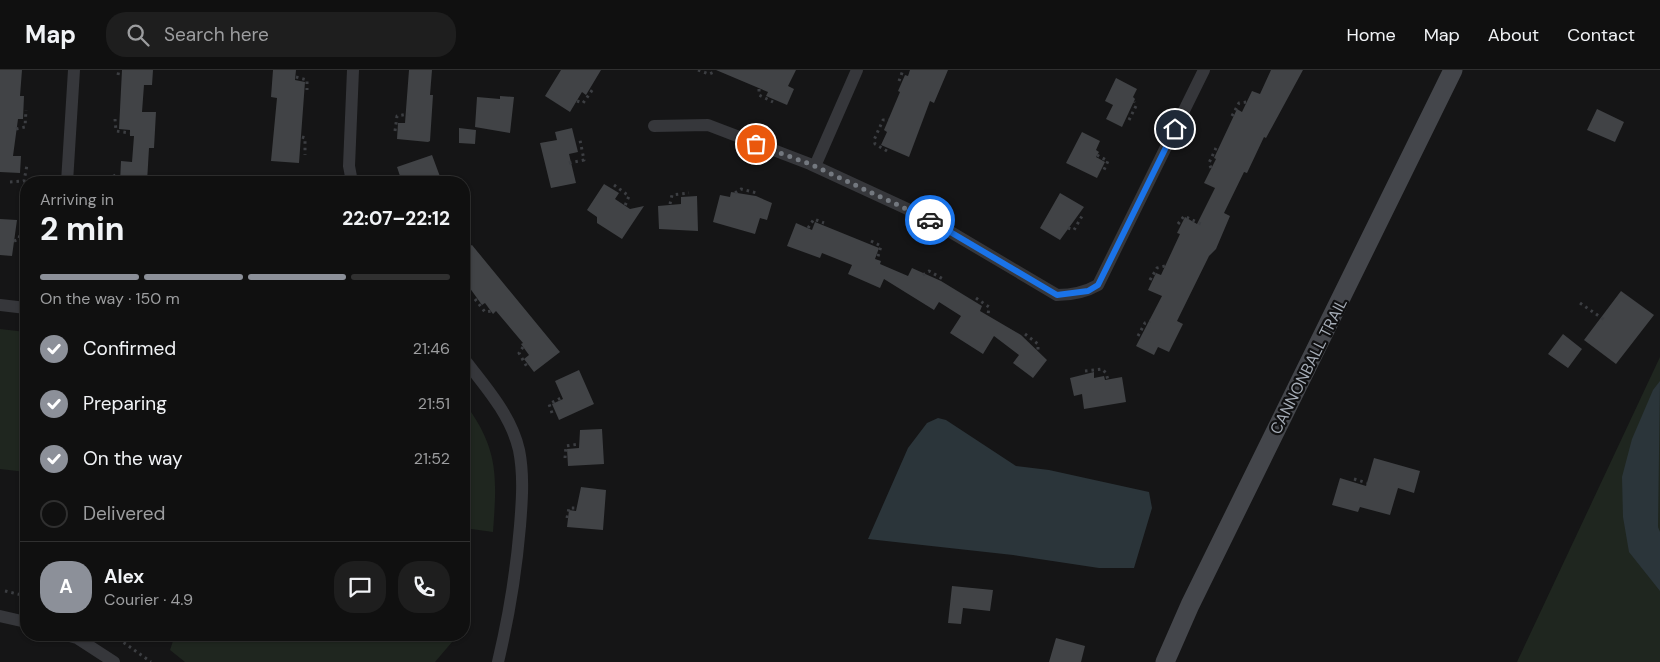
<!DOCTYPE html>
<meta charset="utf-8">
<style>
:root{--surface:#101010;--page:#1e1e1e;--text:#f1f3f6;--muted:#9c9d9f;--line:#303030;--accent:#8c9099}
body{margin:0;font-family:"DM Sans",sans-serif;background:var(--page);color:var(--text);height:100vh;display:flex;flex-direction:column;font-size:19px;white-space:nowrap}
*{box-sizing:border-box;margin:0}
p{font-size:16px;color:var(--muted)}
.icon{flex:none;width:28px;height:28px;fill:none;stroke:currentColor;stroke-width:2;stroke-linecap:round;stroke-linejoin:round}
.map{position:relative;flex:1;overflow:hidden}
.side{position:absolute;left:20px;top:106px;width:450px;height:465px;display:flex;flex-direction:column;background:var(--surface);border-radius:20px;box-shadow:0 1px 4px #0004,0 0 0 1px var(--line)}
.side>*{flex:none}
.pin{position:absolute;display:grid;place-items:center;width:42px;height:42px;color:#fff;margin:-21px;border:2px solid #fff;border-radius:50%;box-shadow:0 1px 5px #0007}
.courier{position:absolute;display:grid;place-items:center;width:50px;height:50px;margin:-25px;border:4px solid #1a73e8;border-radius:50%;background:#fff;color:#222;box-shadow:0 1px 6px #0007}
.overview em{font-style:normal;font-weight:700}
.overview div{display:flex;flex-direction:column-reverse}
.overview{display:flex;align-items:center;justify-content:space-between;height:85px;padding:0 20px}
h1{font-size:32px;font-weight:700;line-height:38px}
.bar{display:grid;grid-template-columns:repeat(4,1fr);gap:8px 5px;align-content:center;height:60px;padding:0 20px}
.bar i{height:6px;border-radius:4px;background:var(--line)}
.bar .on{background:var(--accent)}
.bar p{grid-column:span 4}
.line{display:flex;align-items:center;gap:12px;padding:0 20px;border-top:1px solid var(--line)}
.line div{flex:1}
.round{display:grid;place-items:center;flex:none;width:52px;height:52px;border-radius:20px;background:var(--page)}
ol{padding:0 20px;list-style:none}
li{display:flex;align-items:center;gap:15px;height:55px}
li p{margin-inline-start:auto}
li .icon{padding:5px;border-radius:50%;background:var(--accent);color:#fff;stroke-width:4}
li:last-child{color:var(--muted)}
li i{width:28px;height:28px;border:2px solid var(--line);border-radius:50%}
header{display:flex;align-items:center;gap:30px;box-sizing:border-box;height:70px;padding:0 25px;background:var(--surface);border-bottom:1px solid var(--line)}
header strong{font-size:24px}
nav{display:flex;gap:28px;margin-inline-start:auto;font-size:18px}
.search{width:350px;height:45px;background:var(--page);display:flex;align-items:center;gap:12px;box-sizing:border-box;padding:0 18px;border-radius:20px;color:var(--muted);font-size:19px}
.map>svg:first-child{display:block}
</style>
<header>
<strong>Map</strong>
<div class="search"><svg class="icon" aria-label="search" viewBox="0 0 24 24"><circle cx="10" cy="10" r="6"/><path d="M15 15l6 6"/></svg>Search here</div>
<nav><a>Home</a><a>Map</a><a>About</a><a>Contact</a></nav>
</header>
<div class="map">
<svg width="1660" height="592" viewBox="0 0 1660 592">
<rect width="100%" height="100%" fill="#151516"/>
<!-- green -->
<path fill="#1f261f" d="M0 259 26 262V402L0 399Z
M1660 287V592H1517Z
M464 332C499 379 497 406 493 462L464 458Z
M175 565H458L435 592H185L170 580Z"/>
<!-- water -->
<path fill="#2b353a" d="M1660 311 1658 457 1660 462V521L1629 482 1623 447 1622 407 1632 369 1653 320Z
M938 348 946 350 1016 396 1049 400 1149 422 1152 438 1134 498H1099L1013 485 868 469 908 378 927 353Z"/>
<!-- building -->
<path fill="#414346" d="M0 0H22L20 26H24L23 49H18L13 86H21L20 103 0 102Z
M122 0H153L152 15H144L142 42H156L154 78H149L147 112H120L121 91 132 92 134 66H130V60L119 59Z
M273 0H296L295 10 305 12 299 93 271 91 277 28 271 27Z
M409 0H432L430 25H433L430 71 428 72 397 69 398 53H405Z
M561 0H601L586 25 582 22 570 42 545 26Z
M716 0H796L788 16 794 19 787 35 766 26 768 22Z
M910 0H948L934 33 930 31 909 87 881 75 887 62 884 60 900 22 898 21 905 5 908 6Z
M1271 0H1303L1266 68 1264 67 1247 103 1244 102 1224 143 1230 146 1216 179 1209 186 1177 251 1183 254 1169 282 1158 277 1154 285 1136 276 1162 226 1148 220 1156 203 1161 205 1180 164 1177 163 1185 147 1197 154 1215 118 1204 113 1216 89 1214 88 1237 39 1242 42 1252 21 1260 24Z
M1116 8 1137 19 1133 27 1135 29 1122 57 1106 49 1113 35 1105 31Z
M500 26 514 27 510 63 475 57 477 27 500 29Z
M1597 39 1624 52 1615 72 1587 60Z
M459 58 476 60 475 74 459 73Z
M572 58 578 82 569 84 576 113 551 118 540 73 557 70 555 62Z
M1082 62 1100 71 1096 80 1099 82 1096 87 1105 92 1097 108 1066 93Z
M432 85 442 112H402L397 97Z
M604 114 619 123 615 129 630 139 644 136 622 169 597 153V147L587 140Z
M731 122 756 126 772 133 767 150 760 148 755 164 713 152 720 125 730 127Z
M1060 123 1084 137 1060 170 1040 158Z
M697 126 698 161 659 159 658 136 681 134V127Z
M0 149 17 150 12 186 0 185Z
M815 152 879 178 875 189 881 191 880 194 908 206 912 198 941 211 982 236 980 241 1021 265 1047 290 1033 308 1013 293 1019 285 994 266 983 284 950 263 961 246 939 232 934 240 884 209 880 218 848 204 852 195 822 183 820 188 787 176 796 153 812 160Z
M472 175 560 282 534 302 524 289 529 285 521 274 523 273 496 241 493 244 485 233 482 235 464 210V179Z
M1621 221 1654 245 1616 294 1584 270Z
M1563 264 1582 279 1568 298 1548 284Z
M579 300 594 334 559 350 552 334 563 329 555 311Z
M1094 302V308L1104 306 1105 310 1122 307 1126 332 1084 339 1082 324 1074 326 1070 308Z
M602 359 604 394 568 396 567 379 579 378 580 360Z
M1374 388 1420 401 1414 423 1398 418 1390 445 1360 437 1358 442 1332 435 1340 408 1366 416Z
M581 417 606 420 603 460 567 457 569 440 576 441Z
M952 516 993 520 990 541 963 538 961 554 948 553Z
M1056 568 1085 576 1081 592H1049Z"/>
<g fill="none" stroke-linecap="round" stroke-linejoin="round">
<!-- path -->
<path stroke="#3c3e42" stroke-width="3" stroke-dasharray="2.5 4" stroke-linecap="butt" d="M698 0 709 4 714 2
M118 5 119 0
M296 7 307 10V20
M899 11 903 0
M759 19V25L773 32
M577 31 583 33 593 19
M1232 46 1239 33 1247 32
M115 49 116 61 130 63
M1129 50 1136 36 1134 32
M16 59 25 57 26 40
M395 61 397 46 408 44
M302 67 305 68V85
M887 81 875 74 874 70 883 50H889
M1097 85 1108 91 1103 102
M569 93 584 90 580 70
M1211 98 1209 93 1216 78
M10 112 24 111 27 95
M112 112V107L117 104
M614 115 629 126 624 138
M735 123 741 119 757 123
M670 134 672 125 689 123
M1178 154 1184 146 1201 154
M808 158 814 149 824 153
M1068 158 1074 160 1082 146
M14 171 19 169 21 158
M871 171 881 176 877 190
M923 205 929 201 943 209
M1150 210 1157 198 1165 196
M976 228 989 237 988 245
M475 229 485 242 492 241
M1580 233 1606 251
M1025 264 1038 274V281
M1138 266 1145 253 1150 251
M26 270V282
M523 277 519 283 527 297
M1085 301 1102 299 1106 303 1108 310
M552 343 549 334 563 327
M565 388 566 376 579 374
M1354 409 1367 413
M567 448 569 438H577
M5 521 26 526
M113 565 151 592"/>
<!-- minor -->
<path stroke="#36373b" stroke-width="12" d="M654 56 708 55 810 94 927 148 1057 225C1072 225 1084 223 1098 215L1204 0
M815 96 857 0
M67 112 74 0
M352 112 349 96 353 0
M0 235 26 238
M464 289C485 316 511 345 519 380 524 405 522 431 520 456 516 504 509 546 498 592
M0 546 26 552
M66 565 77 568 114 592"/>
<!-- secondary -->
<path stroke="#44464b" stroke-width="19" d="M1165 592 1190 535 1453 0"/>
</g>
<g fill="none" stroke-linecap="round" stroke-linejoin="round">
<!-- done -->
<path stroke="#73787f" stroke-width="5" stroke-dasharray="0 9" d="M756 74 810 94 930 150"/>
<!-- route -->
<path stroke="#1a73e8" stroke-width="6" d="M930 150 1057 225 1088 221 1098 215 1175 59"/>
</g>
<g text-anchor="middle" stroke-width="4.5" stroke-linejoin="round" paint-order="stroke">
<!-- street labels -->
<g font-size="16" fill="#a6adb7" stroke="#101011">
<text transform="translate(1308 296) rotate(-63)" y="6">CANNONBALL TRAIL</text>
</g>
</g>
</svg>
<div class="pin" style="left:756px;top:74px;background:#ea580c"><svg class="icon" aria-label="bag" viewBox="0 0 24 24"><path d="M5 8h14l-1 12H6zM9 8a3 3 0 0 1 6 0"/></svg></div>
<div class="pin" style="left:1175px;top:59px;background:#1f2937"><svg class="icon" aria-label="home" viewBox="0 0 24 24"><path d="M3 11l9-7 9 7M6 9v11h12V9"/></svg></div>
<div class="courier" style="left:930px;top:150px"><svg class="icon" aria-label="car" viewBox="0 0 24 24"><path d="M5 17H2v-5l4-1 3-4h7l3 4 3 1v5h-3M9 17h6M6 11h13"/><circle cx="7" cy="17" r="2"/><circle cx="17" cy="17" r="2"/></svg></div>
<section class="side">
<div class="overview"><div><h1>2 min</h1><p>Arriving in</p></div><em>22:07–22:12</em></div>
<div class="bar"><i class="on"></i><i class="on"></i><i class="on"></i><i></i><p>On the way · 150 m</p></div>
<ol>
<li><svg class="icon" aria-label="check" viewBox="0 0 24 24"><path d="M5 12l5 5 9-10"/></svg>Confirmed<p>21:46</p></li>
<li><svg class="icon" aria-label="check" viewBox="0 0 24 24"><path d="M5 12l5 5 9-10"/></svg>Preparing<p>21:51</p></li>
<li><svg class="icon" aria-label="check" viewBox="0 0 24 24"><path d="M5 12l5 5 9-10"/></svg>On the way<p>21:52</p></li>
<li><i></i>Delivered</li>
</ol>
<div class="line" style="height:90px"><b class="round" style="background:var(--accent);color:#fff">A</b><div><b>Alex</b><p>Courier · 4.9</p></div><a class="round"><svg class="icon" aria-label="chat" viewBox="0 0 24 24"><path d="M4 5h16v11H9l-5 4z"/></svg></a><a class="round"><svg class="icon" aria-label="phone" viewBox="0 0 24 24"><path d="M5 4h4l2 5-3 2q2 4 5 5l2-3 5 2v4C11 20 4 13 5 4z"/></svg></a></div>
</section>
</div>
